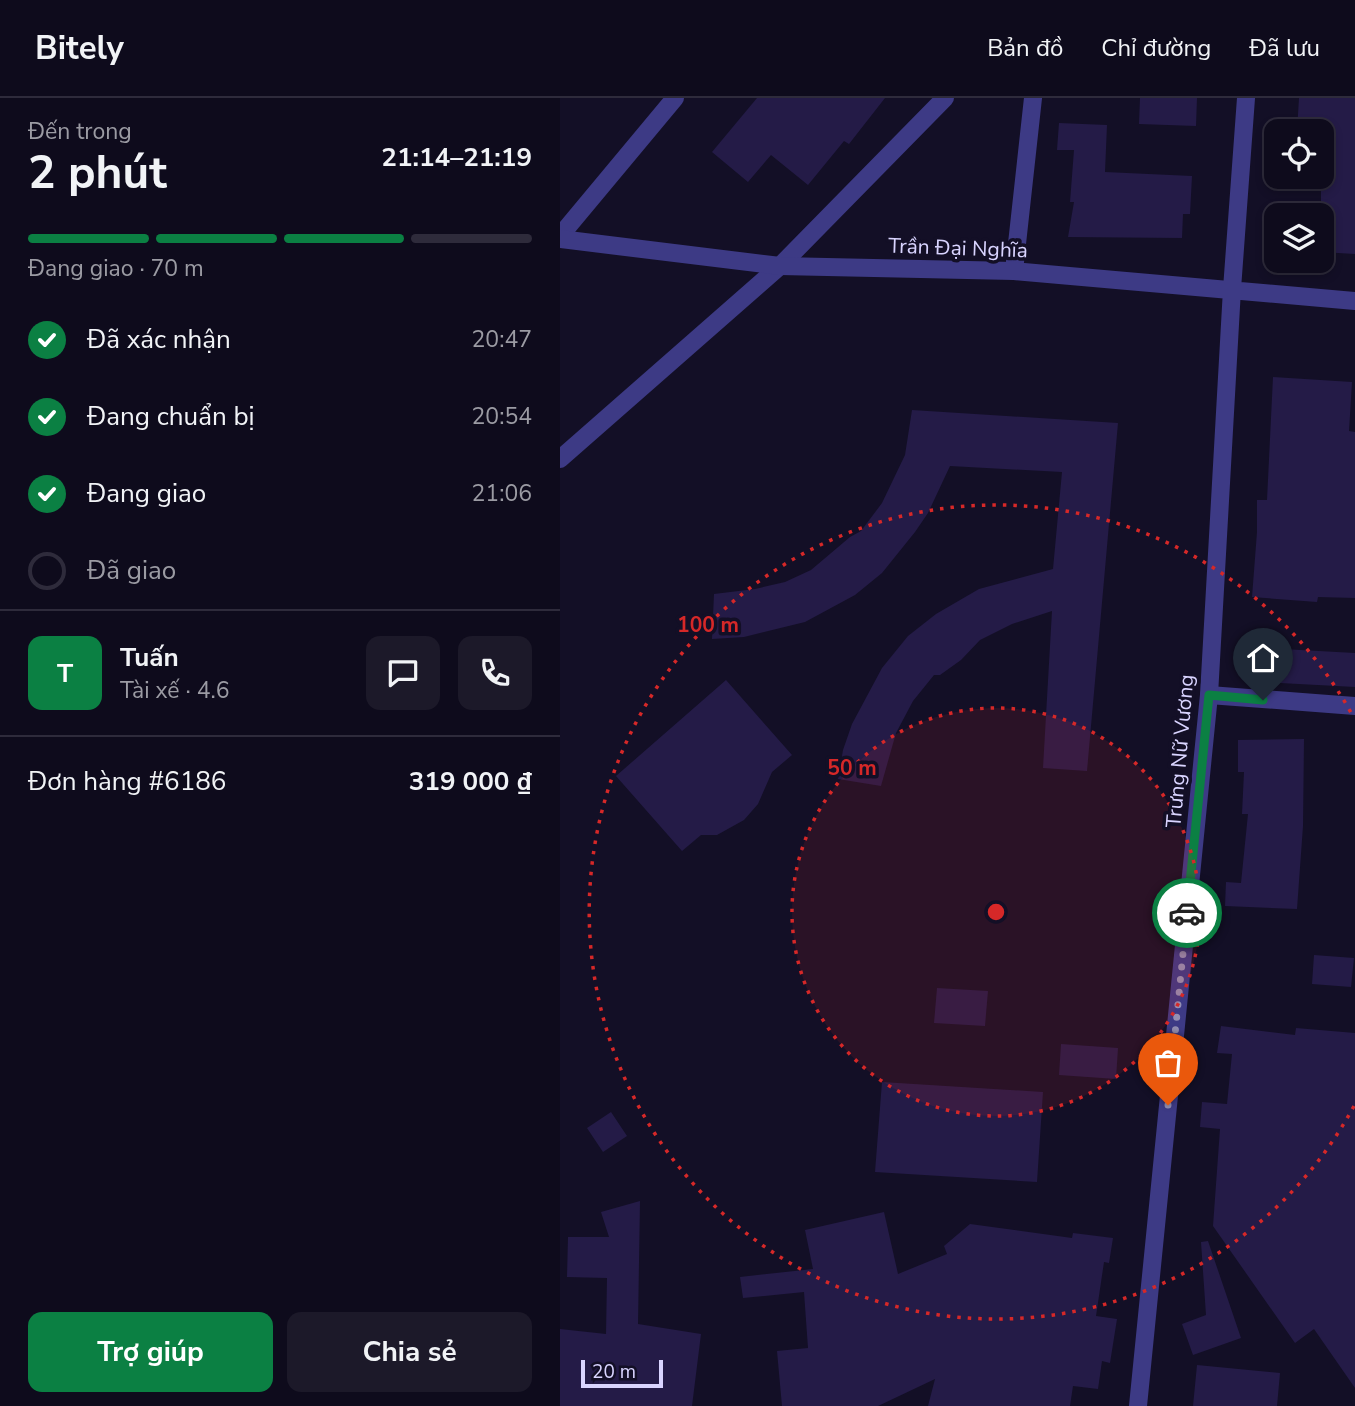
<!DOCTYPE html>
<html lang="vi">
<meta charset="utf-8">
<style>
:root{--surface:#0e0b1c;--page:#1c1929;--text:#f1f3f6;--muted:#9b9ba3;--line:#2e2b3b;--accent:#0b8043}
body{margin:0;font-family:"Nunito Sans",sans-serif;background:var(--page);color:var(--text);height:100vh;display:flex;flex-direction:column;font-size:26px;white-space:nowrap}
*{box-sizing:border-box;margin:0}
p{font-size:23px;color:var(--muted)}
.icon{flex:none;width:38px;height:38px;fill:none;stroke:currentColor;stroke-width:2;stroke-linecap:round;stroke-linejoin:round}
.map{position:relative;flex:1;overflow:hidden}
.drawer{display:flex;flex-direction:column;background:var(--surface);width:560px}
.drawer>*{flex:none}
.fabs{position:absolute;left:704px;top:21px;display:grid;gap:14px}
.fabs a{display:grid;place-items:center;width:70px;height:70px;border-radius:14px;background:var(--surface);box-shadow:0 4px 10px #0003,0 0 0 2px var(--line);font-size:35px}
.scale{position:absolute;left:21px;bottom:18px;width:82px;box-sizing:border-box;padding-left:7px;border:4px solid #d9d4ff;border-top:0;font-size:19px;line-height:24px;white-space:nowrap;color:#d9d4ff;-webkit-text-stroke:5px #130f26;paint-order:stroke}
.pin{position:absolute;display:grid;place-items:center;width:60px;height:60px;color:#fff;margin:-72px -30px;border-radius:50% 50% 50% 0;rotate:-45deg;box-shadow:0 0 7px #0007}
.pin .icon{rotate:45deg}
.courier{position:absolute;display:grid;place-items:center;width:70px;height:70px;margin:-35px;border:5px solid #0b8043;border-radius:50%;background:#fff;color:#222;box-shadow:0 2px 9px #0007}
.head em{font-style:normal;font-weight:700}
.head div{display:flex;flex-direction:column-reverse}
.head{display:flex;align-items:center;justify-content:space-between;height:119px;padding:0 28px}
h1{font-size:46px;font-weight:700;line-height:52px}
.bar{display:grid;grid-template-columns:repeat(4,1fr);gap:10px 7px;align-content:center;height:84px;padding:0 28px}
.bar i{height:9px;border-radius:5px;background:var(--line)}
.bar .active{background:var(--accent)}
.bar p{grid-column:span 4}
.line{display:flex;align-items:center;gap:18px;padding:0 28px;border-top:2px solid var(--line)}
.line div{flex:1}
.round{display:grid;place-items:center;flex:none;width:74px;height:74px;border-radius:14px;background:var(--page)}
ol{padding:0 28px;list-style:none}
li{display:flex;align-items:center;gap:21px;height:77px}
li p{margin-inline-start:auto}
li .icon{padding:7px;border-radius:50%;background:var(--accent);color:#fff;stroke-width:4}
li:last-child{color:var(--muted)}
li i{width:38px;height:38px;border:4px solid var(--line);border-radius:50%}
.button{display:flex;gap:14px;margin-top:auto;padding:14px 28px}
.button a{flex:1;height:80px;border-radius:14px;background:var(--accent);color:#fff;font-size:28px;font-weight:700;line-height:80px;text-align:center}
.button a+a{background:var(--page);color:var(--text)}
header{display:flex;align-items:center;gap:42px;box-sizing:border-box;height:98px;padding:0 35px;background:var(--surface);border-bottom:2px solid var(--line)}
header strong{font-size:33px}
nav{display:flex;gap:38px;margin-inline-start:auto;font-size:24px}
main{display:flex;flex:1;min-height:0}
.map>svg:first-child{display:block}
</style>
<header>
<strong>Bitely</strong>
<nav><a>Bản đồ</a><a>Chỉ đường</a><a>Đã lưu</a></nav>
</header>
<main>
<section class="drawer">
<div class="head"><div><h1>2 phút</h1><p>Đến trong</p></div><em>21:14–21:19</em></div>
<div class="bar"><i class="active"></i><i class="active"></i><i class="active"></i><i></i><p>Đang giao · 70 m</p></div>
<ol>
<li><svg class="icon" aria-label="check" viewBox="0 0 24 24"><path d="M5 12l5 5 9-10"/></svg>Đã xác nhận<p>20:47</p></li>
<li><svg class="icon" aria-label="check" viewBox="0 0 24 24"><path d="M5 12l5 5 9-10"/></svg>Đang chuẩn bị<p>20:54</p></li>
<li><svg class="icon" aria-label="check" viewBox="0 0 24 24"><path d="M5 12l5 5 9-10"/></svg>Đang giao<p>21:06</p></li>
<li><i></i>Đã giao</li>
</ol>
<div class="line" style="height:126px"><b class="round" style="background:var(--accent);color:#fff">T</b><div><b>Tuấn</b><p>Tài xế · 4.6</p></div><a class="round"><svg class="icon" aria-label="chat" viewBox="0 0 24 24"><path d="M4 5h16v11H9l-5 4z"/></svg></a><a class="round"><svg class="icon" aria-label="phone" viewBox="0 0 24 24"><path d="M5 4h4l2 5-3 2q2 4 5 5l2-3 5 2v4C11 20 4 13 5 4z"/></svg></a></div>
<div class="line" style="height:91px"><div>Đơn hàng #6186</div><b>319 000 ₫</b></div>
<div class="button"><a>Trợ giúp</a><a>Chia sẻ</a></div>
</section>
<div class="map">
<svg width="795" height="1308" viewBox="0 0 795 1308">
<rect width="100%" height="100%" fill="#130f26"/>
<!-- building -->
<path fill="#241b47" d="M197 0H325L289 46 284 43 248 87 211 57 188 84 152 54Z
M580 0H637L636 28 579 26Z
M739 0H795V156L761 154V33H737Z
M499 25 547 27 545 74 632 78 630 116H623L622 140 508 139 514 104H510L514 52H497Z
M713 279 792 284 789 333 795 334V500L758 499 757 504 692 499 697 434V402H707Z
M352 312 558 325 527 673 483 670 492 513 452 526 420 542 401 562 380 577H374L353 603 336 635 321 688 278 681 283 652 292 626 322 570 348 538 376 516 419 491 493 471 502 374 390 368 368 415 355 434 322 475 295 497 245 524 184 539 152 541 154 496 195 491 225 484 251 472 290 439 301 433 322 405 345 357Z
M722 551 795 555V589L720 585Z
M166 582 232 657 212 674 198 706 184 722 157 737H141L122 753 56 678Z
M744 641 743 728 737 811 665 808 666 784 681 785 688 716H682L684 674H678V642Z
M754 857 794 860 791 889 752 886Z
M377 890 428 893 425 928 374 925Z
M661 928 735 937 736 930 795 935V1290L754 1231 735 1245 653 1128 660 1031 640 1029 642 1004 667 1006 672 956 657 955Z
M501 946 558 950 556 981 499 977Z
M322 984 483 994 477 1084 315 1074Z
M51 1014 67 1038 43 1054 27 1030Z
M80 1103 78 1226 141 1236 132 1308H0V1231L46 1236 47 1180 7 1179 8 1139H49L41 1114Z
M324 1114 338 1176 387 1156 384 1148 410 1126 512 1140 513 1135 553 1140 549 1165 544 1164 536 1218 557 1221 550 1265 542 1263 538 1291 513 1288 510 1308H368L375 1281 318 1308H222L217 1253 248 1250 244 1194 183 1200 180 1179 253 1171 245 1132Z
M648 1143 681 1240 633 1257 622 1226 646 1217 641 1144Z
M637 1267 720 1275 717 1308H633Z"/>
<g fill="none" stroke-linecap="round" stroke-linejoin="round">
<!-- minor -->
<path stroke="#3d3a85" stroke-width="18" d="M0 138 115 0
M454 173 473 0
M0 361 220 168 385 0
M649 597 795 608"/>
<!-- tertiary -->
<path stroke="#3d3a85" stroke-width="18" d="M0 141 220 168 454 173 795 203
M578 1308 649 597 672 191 686 0"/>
</g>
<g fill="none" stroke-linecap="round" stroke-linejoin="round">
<!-- done -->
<path stroke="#948fb3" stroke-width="7" stroke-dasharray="0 12.6" d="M608 1007 627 815"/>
<!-- route -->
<path stroke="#0b8043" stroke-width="9" d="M627 815 649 597 703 602"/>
</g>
<!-- distance rings -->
<circle cx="436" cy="814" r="204" fill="#d62828" fill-opacity=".12"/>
<g fill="none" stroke="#d62828" stroke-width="3.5" stroke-dasharray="3.5 7">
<circle cx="436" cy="814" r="204"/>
<path d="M794 1008A407 407 0 1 1 794 620"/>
</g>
<g text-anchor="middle" stroke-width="7" stroke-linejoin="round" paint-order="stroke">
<!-- street labels -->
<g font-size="21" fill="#d9d4ff" stroke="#130f26">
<text transform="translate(398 150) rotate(2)" y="7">Trần Đại Nghĩa</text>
<text transform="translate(620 653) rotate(-85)" y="7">Trưng Nữ Vương</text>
</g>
</g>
<circle cx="436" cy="814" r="10" fill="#d62828" stroke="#130f26" stroke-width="3.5"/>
<g font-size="21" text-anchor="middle" font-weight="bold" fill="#d62828" stroke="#130f26" stroke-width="7" stroke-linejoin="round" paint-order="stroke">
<text x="148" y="534">100 m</text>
<text x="292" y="677">50 m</text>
</g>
</svg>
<div class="fabs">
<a><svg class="icon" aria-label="locate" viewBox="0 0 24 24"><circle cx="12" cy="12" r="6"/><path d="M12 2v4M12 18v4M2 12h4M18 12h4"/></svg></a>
<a><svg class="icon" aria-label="layers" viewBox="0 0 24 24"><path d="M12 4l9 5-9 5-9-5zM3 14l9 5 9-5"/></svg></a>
</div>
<div class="scale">20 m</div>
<div class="pin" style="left:608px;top:1007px;background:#ea580c"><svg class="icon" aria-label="bag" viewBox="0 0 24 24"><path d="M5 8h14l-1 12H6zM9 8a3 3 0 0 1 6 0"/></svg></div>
<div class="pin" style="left:703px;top:602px;background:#1f2937"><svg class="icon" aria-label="home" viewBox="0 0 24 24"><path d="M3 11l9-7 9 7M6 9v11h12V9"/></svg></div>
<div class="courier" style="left:627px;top:815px"><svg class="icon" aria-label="car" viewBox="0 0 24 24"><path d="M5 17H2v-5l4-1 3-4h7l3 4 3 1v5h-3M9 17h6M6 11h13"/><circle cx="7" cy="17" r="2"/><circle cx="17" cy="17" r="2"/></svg></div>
</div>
</main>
